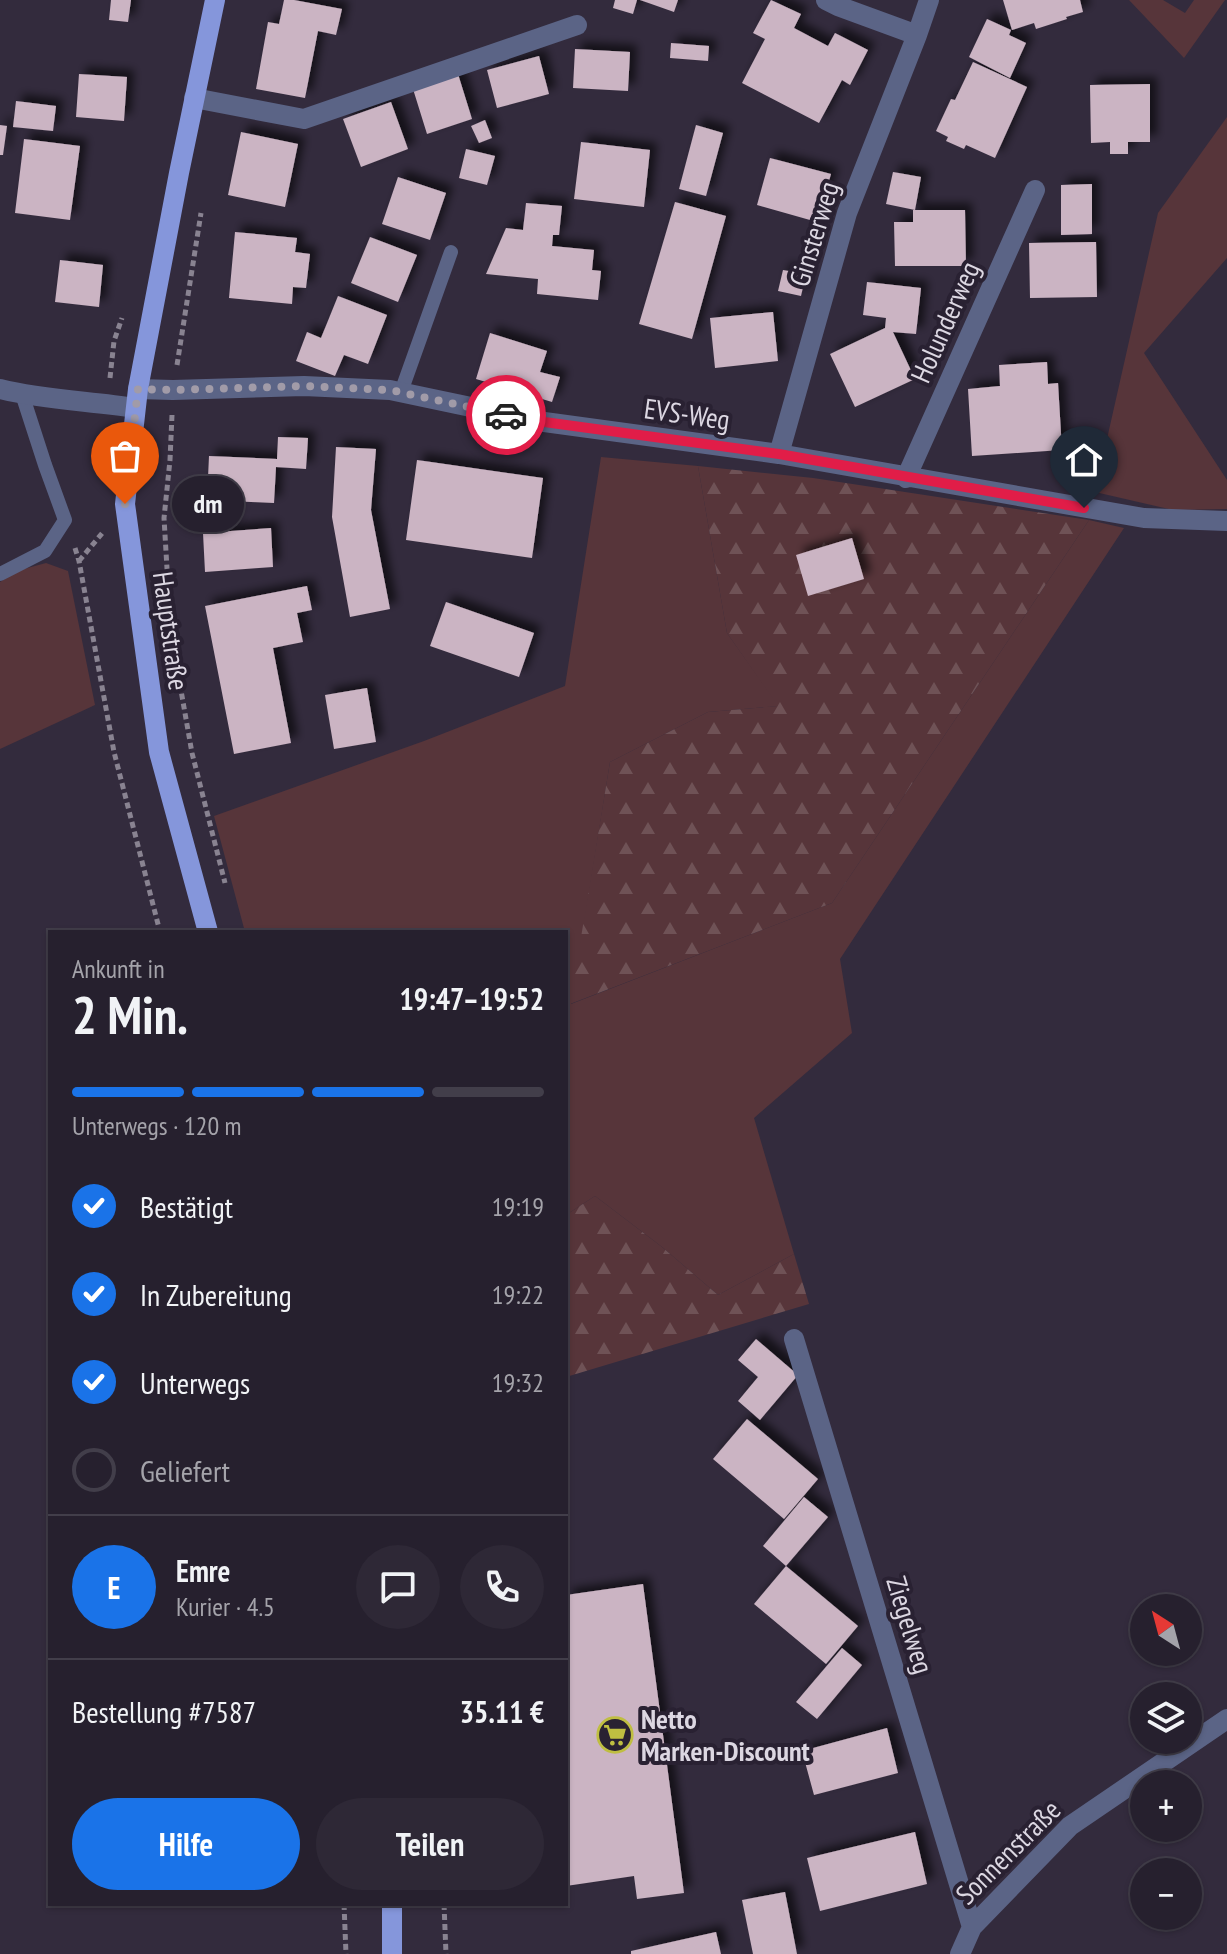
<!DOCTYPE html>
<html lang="de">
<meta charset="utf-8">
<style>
:root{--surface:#26202e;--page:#2e2836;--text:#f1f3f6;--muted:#a4a3aa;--line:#423e4a;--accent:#1a73e8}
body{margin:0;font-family:"PT Sans Narrow",sans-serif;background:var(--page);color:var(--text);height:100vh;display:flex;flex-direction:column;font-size:30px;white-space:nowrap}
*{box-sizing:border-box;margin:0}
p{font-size:26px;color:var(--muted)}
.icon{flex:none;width:44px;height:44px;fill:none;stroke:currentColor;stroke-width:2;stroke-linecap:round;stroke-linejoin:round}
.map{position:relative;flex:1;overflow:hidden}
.details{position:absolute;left:48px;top:930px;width:520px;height:976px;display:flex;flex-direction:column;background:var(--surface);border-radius:0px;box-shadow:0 2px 6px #0004,0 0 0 2px var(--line)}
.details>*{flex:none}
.needle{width:52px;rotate:324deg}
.fabs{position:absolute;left:1130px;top:1594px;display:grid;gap:16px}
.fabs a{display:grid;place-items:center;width:72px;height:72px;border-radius:50%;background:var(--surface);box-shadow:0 2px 6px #0004,0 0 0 2px var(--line);font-size:40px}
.pin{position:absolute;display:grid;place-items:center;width:68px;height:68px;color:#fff;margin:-82px -34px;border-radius:50% 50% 50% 0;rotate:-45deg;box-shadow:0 0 8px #0007}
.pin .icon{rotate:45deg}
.courier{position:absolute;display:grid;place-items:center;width:80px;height:80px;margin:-40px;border:6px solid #e11d48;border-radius:50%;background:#fff;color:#222;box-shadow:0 2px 10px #0007}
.bubble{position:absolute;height:56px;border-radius:28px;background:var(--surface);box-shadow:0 2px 6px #0004,0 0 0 2px var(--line);font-size:26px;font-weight:700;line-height:56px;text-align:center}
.head em{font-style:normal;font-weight:700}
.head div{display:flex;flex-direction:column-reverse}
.head{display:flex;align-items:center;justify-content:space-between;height:136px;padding:0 24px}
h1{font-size:52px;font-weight:700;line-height:60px}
.bar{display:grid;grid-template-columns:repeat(4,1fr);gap:12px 8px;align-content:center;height:96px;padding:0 24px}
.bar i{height:10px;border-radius:6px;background:var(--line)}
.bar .on{background:var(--accent)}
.bar p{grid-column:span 4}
.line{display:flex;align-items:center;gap:20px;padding:0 24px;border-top:2px solid var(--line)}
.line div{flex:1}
.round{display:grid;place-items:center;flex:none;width:84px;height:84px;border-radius:42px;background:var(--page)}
ol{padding:0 24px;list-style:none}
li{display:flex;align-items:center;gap:24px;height:88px}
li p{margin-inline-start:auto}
li .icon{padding:8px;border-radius:50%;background:var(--accent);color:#fff;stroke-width:4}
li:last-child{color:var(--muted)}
li i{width:44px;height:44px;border:4px solid var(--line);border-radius:50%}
.cta{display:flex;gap:16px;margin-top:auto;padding:16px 24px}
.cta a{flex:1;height:92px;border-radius:48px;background:var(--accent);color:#fff;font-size:32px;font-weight:700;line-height:92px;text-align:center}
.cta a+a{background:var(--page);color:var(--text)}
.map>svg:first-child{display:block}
</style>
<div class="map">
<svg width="1227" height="1954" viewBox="0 0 1227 1954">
<defs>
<pattern id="forest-firs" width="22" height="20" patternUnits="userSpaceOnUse" patternTransform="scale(2)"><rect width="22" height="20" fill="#57353a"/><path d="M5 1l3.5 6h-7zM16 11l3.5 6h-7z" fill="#6f5256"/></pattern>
<filter id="shadow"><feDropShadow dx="7" dy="-7" stdDeviation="4" flood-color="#0009"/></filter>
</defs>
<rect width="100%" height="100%" fill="#332b3d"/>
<!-- green -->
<path fill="#57353a" d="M1129 0H1163L1185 13 1194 0H1225L1184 58Z
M1227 117V258L1144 353 1227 480V509L1173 510 1095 492 1158 213Z
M601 457 698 466 727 633 779 706 708 712 610 762 571 1004 832 903 1089 520 1124 528 840 959 852 1033 754 1118 794 1254 718 1295 662 1247 595 1196 566 1215V932H245L214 816 424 741 565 686Z
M46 563 68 571 95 705 0 749V582L20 570Z"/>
<!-- forest -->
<path fill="url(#forest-firs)" d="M698 466 813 478 1089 520 832 903 570 1004 610 762 708 712 778 706 727 633Z
M595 1196 662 1247 718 1295 794 1254 809 1304 566 1377V1215Z"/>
<!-- building -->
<path fill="#cbb4c3" filter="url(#shadow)" d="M111 0H131L128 22 109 20Z
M284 0H294L342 9 336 35 318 31 305 98 256 89 268 22 279 24Z
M615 0H637L633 14 613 8Z
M640 0H678L674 12Z
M771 0 801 14 794 28 828 46 835 33 868 50 850 85 842 80 819 123 742 83 765 39 753 33Z
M1003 0H1080L1083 12 1066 17 1067 19 1036 29 1034 23 1012 30Z
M987 19 1011 30 1009 35 1026 43 1010 78 969 57Z
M671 43 709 46 708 61 670 58Z
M575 49 630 52 628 91 573 88Z
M539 56 549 94 497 108 487 70Z
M973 62 1027 87 995 158 966 145 964 149 946 141 948 137 936 131 951 99 955 100Z
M79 74 127 77 124 121 76 117Z
M458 74 472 119 427 134 413 89Z
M1150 84V142H1128V154H1110V142L1091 143 1090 85Z
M16 101 56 106 53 131 13 127Z
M391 102 408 149 361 167 343 119Z
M485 120 492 138 479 143 471 126Z
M0 125 7 126 3 155H0Z
M696 125 723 133 706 196 679 189Z
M241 132 298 144 285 207 228 195Z
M24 139 80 146 70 220 15 213Z
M581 142 650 150 644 207 574 199Z
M466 149 495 156 487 185 459 178Z
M770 158 831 174 817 222 757 205Z
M893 172 921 177 915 210 886 204Z
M398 177 446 193 430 240 382 224Z
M1092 184V234L1061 235V185Z
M675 202 726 216 692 339 639 324Z
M526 203 562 206 559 235H553L552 246 594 250 592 270 601 271 598 300 537 294 538 279 486 274 506 228 523 230Z
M913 210H965L966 266H895L894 222H913Z
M235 232 297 238 295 252 310 254 306 288 293 287 292 304 229 298Z
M370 237 417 255 398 302 351 283Z
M1096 242 1097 297 1030 298 1029 243Z
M60 260 103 265 99 307 55 302Z
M783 270 806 274 801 296 778 291Z
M867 282 921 288 916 334 893 332 915 379 855 407 830 354 885 328 886 318 863 315Z
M338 296 387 315 368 364 344 355 335 376 296 361 307 332 321 338Z
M773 312 778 361 715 368 710 318Z
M490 333 547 351 540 372 560 377 552 402 476 379Z
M1047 362 1048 384 1058 383 1062 450 972 456 968 389 1000 386 999 365Z
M278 437 308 438 306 469 276 467 274 503 207 500 209 456 277 459Z
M336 447 376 449 371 510 390 609 350 617 332 517Z
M417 460 543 478 532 558 406 540Z
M271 528 273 567 205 572 203 533Z
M852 538 864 579 808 596 796 555Z
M307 586 312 610 297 613 303 642 273 648 291 743 234 754 205 606Z
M446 602 534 633 519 677 430 646Z
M367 688 376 742 334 749 325 695Z
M756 1339 798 1375 760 1420 738 1401 758 1377 738 1360Z
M747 1419 818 1479 784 1519 713 1459Z
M804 1497 828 1517 786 1566 763 1546Z
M786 1566 858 1626 826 1664 754 1604Z
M643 1584 684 1893 637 1899 634 1876 566 1886V1595Z
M842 1648 862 1665 817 1719 796 1702Z
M887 1728 898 1773 814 1795 802 1751Z
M915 1832 927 1884 820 1911 807 1858Z
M785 1892 797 1954H753L742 1900Z
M716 1932 721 1954H631V1951Z"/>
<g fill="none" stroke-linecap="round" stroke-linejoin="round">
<!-- path -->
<path stroke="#898391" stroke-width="5" stroke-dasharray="6 4" stroke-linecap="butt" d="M177 365 201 213
M110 378 114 341 122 318
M172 415 170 460 164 518 169 602 179 679 192 753 225 883
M75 548 79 561 114 752 160 932
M79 561 104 531
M344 1904 346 1954
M444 1904 446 1954"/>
<!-- lane -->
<path stroke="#5b6486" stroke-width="14" d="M401 392 451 252
M0 574 45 551 65 520 45 465 22 394"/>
<!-- street -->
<path stroke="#5b6486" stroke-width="20" d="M826 0 838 6 917 35
M194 98 304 119 577 25
M0 389C44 400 91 401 135 408
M138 389 173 390 304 386 390 390 537 421 779 454 1144 518 1227 521
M779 454 847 213 917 35 929 0
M906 478 1035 190
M794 1339 972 1927
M960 1954 972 1927 1070 1826 1227 1719"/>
<!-- primary -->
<path stroke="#8596db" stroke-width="20" d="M208 932 159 752 125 504 138 389 179 173 215 0
M392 1904V1954"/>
</g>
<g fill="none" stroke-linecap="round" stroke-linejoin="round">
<!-- done -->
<path stroke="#a19ba8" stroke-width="8" stroke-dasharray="0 14.4" d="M125 504 138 389 173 390 304 386 390 390 506 415"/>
<!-- route -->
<path stroke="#e11d48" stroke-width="10" d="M506 415 537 421 779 454 1084 508"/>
</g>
<!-- icons -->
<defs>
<symbol id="supermarket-ring" viewBox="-11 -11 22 22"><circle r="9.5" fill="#292132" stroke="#bfbe41" stroke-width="1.5"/><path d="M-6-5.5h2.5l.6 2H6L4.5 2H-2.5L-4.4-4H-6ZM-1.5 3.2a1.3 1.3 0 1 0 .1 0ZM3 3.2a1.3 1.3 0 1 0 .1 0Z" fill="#bfbe41"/></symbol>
</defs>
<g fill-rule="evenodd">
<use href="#supermarket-ring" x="595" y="1715" width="40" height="40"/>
</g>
<g text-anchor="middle" stroke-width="8" stroke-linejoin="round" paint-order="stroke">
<!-- street labels -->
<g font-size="28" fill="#dcd7e2" stroke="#292132">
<text transform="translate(814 234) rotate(-73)" y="10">Ginsterweg</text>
<text transform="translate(945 322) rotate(-66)" y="10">Holunderweg</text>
<text transform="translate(687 414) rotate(8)" y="10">EVS-Weg</text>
<text transform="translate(171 631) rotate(82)" y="10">Hauptstraße</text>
<text transform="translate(910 1625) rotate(73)" y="10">Ziegelweg</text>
<text transform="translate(1008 1852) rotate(-45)" y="10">Sonnenstraße</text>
</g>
<!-- poi labels -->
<g font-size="28" font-weight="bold" fill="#dcd7e2" stroke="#292132" text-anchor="start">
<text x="641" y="1729">Netto<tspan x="641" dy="32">Marken-Discount</tspan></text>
</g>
</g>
</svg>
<div class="fabs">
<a><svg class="needle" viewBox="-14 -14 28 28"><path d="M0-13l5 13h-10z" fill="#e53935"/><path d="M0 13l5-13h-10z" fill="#a4a3aa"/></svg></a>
<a><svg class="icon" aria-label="layers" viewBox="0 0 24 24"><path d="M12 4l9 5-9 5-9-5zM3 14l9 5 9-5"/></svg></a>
<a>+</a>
<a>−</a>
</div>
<div class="pin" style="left:125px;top:504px;background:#ea580c"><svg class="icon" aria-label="bag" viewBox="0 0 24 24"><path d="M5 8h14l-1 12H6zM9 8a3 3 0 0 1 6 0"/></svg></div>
<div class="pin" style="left:1084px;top:508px;background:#1f2937"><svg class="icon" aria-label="home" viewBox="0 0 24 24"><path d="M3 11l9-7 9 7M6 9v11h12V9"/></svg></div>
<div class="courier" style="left:506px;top:415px"><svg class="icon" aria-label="car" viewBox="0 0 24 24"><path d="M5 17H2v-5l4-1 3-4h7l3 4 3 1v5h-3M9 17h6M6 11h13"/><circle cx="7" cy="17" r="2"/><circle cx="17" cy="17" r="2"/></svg></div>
<div class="bubble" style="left:172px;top:476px;width:72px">dm</div>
<section class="details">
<div class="head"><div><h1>2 Min.</h1><p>Ankunft in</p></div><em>19:47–19:52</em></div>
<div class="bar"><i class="on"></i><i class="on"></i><i class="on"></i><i></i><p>Unterwegs · 120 m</p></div>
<ol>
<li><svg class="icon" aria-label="check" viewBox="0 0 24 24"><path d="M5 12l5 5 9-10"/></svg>Bestätigt<p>19:19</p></li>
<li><svg class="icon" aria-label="check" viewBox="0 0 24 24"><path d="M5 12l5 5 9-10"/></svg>In Zubereitung<p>19:22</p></li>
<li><svg class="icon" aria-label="check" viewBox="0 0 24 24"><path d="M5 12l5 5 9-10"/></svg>Unterwegs<p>19:32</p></li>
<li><i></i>Geliefert</li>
</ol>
<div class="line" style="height:144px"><b class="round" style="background:var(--accent);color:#fff">E</b><div><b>Emre</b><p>Kurier · 4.5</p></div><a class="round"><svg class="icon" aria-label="chat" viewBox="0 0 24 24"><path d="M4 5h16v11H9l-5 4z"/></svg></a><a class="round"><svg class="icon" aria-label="phone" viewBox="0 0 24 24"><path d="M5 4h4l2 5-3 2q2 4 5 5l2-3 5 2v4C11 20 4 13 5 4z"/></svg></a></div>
<div class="line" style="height:104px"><div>Bestellung #7587</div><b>35.11 €</b></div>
<div class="cta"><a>Hilfe</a><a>Teilen</a></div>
</section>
</div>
